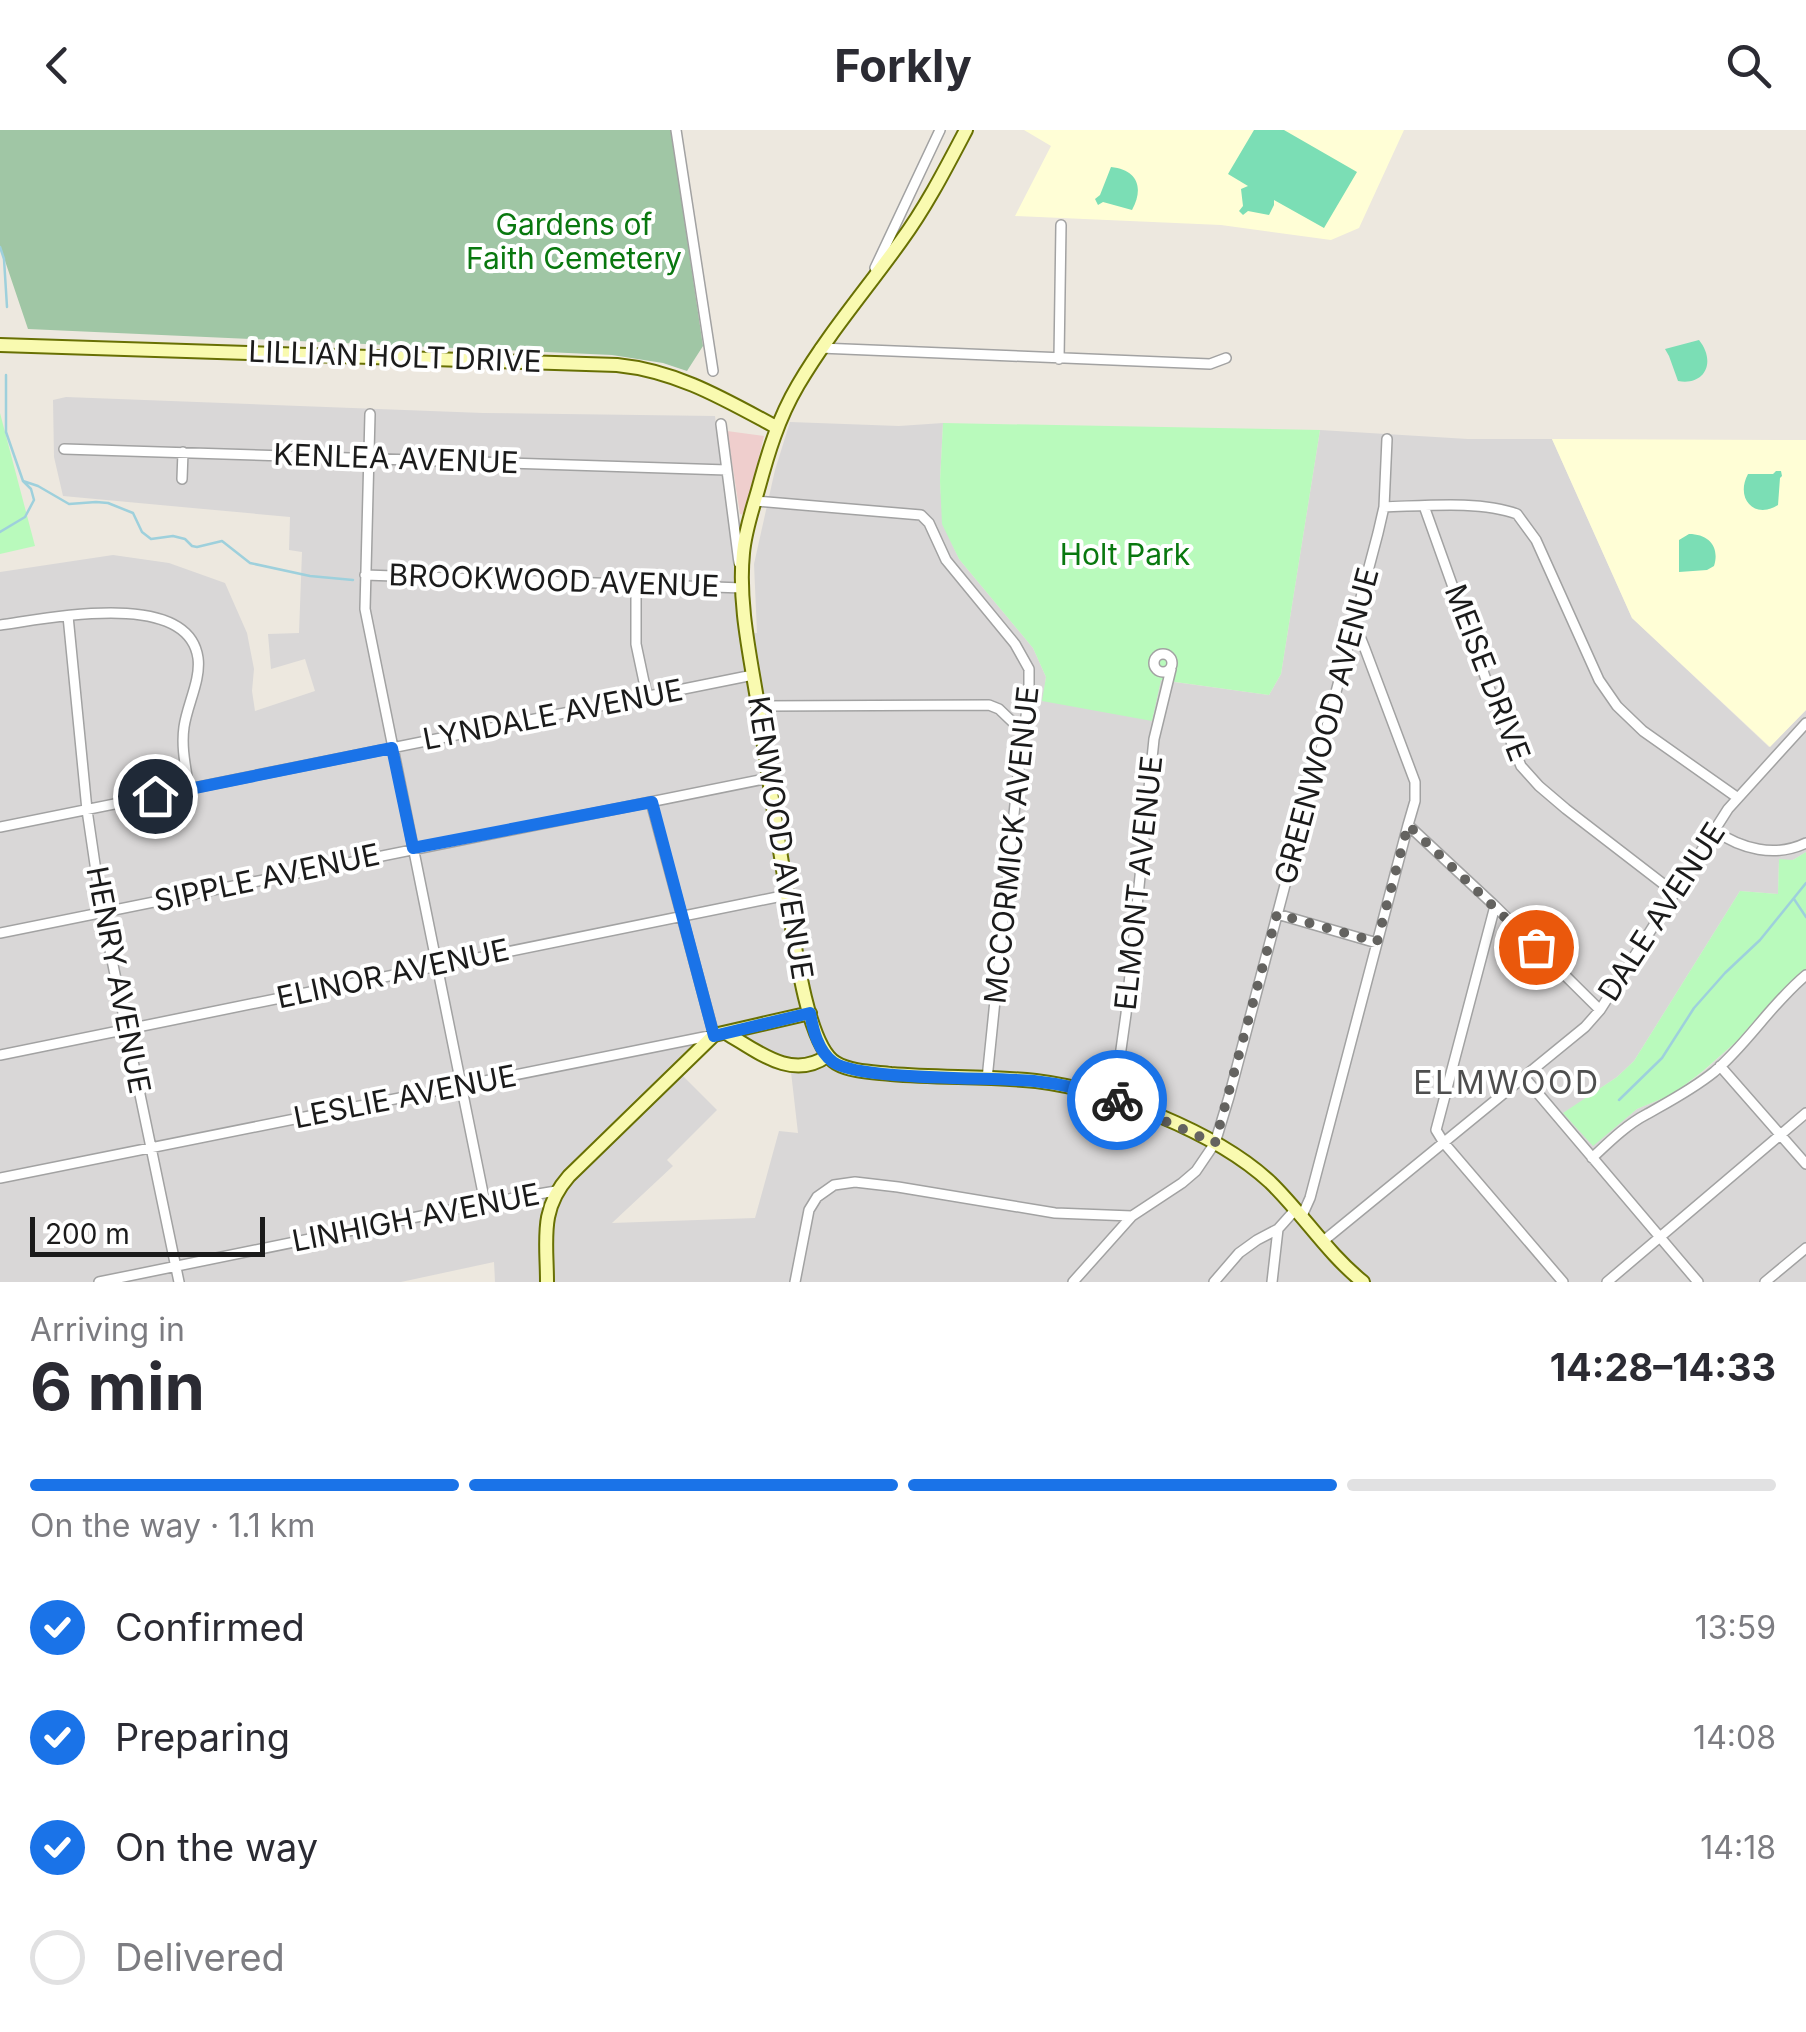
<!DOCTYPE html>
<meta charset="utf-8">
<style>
:root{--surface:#fff;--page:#f2f2f3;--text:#2b2b33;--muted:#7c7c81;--line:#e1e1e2;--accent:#1a73e8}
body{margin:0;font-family:Inter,sans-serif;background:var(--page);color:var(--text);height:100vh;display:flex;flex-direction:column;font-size:38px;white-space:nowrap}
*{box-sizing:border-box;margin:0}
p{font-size:32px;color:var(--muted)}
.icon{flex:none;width:55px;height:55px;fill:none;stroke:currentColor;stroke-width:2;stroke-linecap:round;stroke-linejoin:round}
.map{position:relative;height:1152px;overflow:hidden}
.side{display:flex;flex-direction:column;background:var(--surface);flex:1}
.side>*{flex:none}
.scale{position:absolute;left:30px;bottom:25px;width:235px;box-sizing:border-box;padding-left:10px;border:5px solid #1b1b1b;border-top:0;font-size:28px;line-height:35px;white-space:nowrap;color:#1b1b1b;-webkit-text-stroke:8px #fff;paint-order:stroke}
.pin{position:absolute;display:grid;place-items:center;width:85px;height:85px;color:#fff;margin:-42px;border:5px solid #fff;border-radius:50%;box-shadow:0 2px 10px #0007}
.courier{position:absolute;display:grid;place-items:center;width:100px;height:100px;margin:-50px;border:8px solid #1a73e8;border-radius:50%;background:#fff;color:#222;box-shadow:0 2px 12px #0007}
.overview em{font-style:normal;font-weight:700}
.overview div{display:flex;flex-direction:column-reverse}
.overview{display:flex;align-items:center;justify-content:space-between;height:170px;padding:0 30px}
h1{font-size:65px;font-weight:700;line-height:75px}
.bar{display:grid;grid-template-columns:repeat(4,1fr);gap:15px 10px;align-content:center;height:120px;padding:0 30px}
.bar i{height:12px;border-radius:8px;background:var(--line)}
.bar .active{background:var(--accent)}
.bar p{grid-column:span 4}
ol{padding:0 30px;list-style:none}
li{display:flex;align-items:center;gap:30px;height:110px}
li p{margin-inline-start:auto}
li .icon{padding:10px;border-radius:50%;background:var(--accent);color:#fff;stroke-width:4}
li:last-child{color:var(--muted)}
li i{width:55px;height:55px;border:5px solid var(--line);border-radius:50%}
header{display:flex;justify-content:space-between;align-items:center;height:130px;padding:0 30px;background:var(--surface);font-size:45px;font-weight:700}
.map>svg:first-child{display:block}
</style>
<header><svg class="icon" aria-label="back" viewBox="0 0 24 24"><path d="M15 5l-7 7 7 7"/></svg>Forkly<svg class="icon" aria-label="search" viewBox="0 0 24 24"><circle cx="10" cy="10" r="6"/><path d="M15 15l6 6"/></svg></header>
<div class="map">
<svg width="1806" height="1152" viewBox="0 0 1806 1152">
<rect width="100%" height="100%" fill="#ede8df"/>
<!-- residential -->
<path fill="#d9d7d7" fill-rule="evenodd" d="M66 267 483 283 715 286 743 504 757 503 754 434 775 340 790 292 899 296 943 293 940 351 943 394 959 429 1033 518 1046 547 1043 570 1152 590 1160 550 1269 565 1281 544 1320 300 1468 309H1552L1632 488 1769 617 1806 580V722L1793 730H1779L1778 764 1740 761 1634 931 1617 947 1564 983 1593 1015 1637 979 1673 964 1705 940 1737 911 1771 872 1806 841V1152H495L494 1132 401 1152H0V442L113 425 169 433 225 453 247 503 254 539 252 561 255 581 315 561 305 529 271 539 268 504 299 503 302 422 289 420 290 387 63 366 54 327 53 270ZM719 911H725L773 939 791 942 798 1003 779 1001 755 1088 612 1093 673 1036 667 1030 717 980 682 945Z"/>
<!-- commercial -->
<path fill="#efcecd" d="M727 301 764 306 745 385 740 384Z"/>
<!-- education -->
<path fill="#fffed6" d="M1024 0H1404L1359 98 1331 110 1221 95 1015 86 1051 16Z
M1552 309 1806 310V580L1770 617 1632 488Z"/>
<!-- cemetery -->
<path fill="#a0c6a5" d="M0 0H671L703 216 687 241 663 233 612 225 28 199 0 116Z"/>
<!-- park -->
<path fill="#b9fabc" d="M0 283 35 416 0 424Z
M943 293 1320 300 1281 544 1269 565 1161 550 1152 591 1042 571 1046 547 1033 518 959 429 942 394 940 351Z
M1806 722V840L1804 844 1771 872 1737 911 1703 941 1673 964 1637 979 1593 1016 1563 983 1617 947 1634 931 1740 761 1778 764 1779 729 1793 730Z"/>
<!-- pitch -->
<path fill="#7bdeb5" d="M1254 0H1284L1357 42 1324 98 1274 70V75L1269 85 1248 81 1243 85 1239 81 1243 76 1241 59 1248 56 1228 44Z
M1111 37C1138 40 1144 58 1132 80L1103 72 1098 75 1095 69 1100 65Z
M1699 210C1716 231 1706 256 1678 251L1669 226 1665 219Z
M1776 341H1781L1782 346 1780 348 1778 375C1754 390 1735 368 1748 344H1773Z
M1689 404C1709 404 1720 417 1714 436L1707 440 1679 442V410Z"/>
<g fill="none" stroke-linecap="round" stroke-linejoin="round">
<!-- stream -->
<path stroke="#9ed0dc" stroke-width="2.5" d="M0 117 4 129 7 177
M23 351 38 356 69 374 96 372 108 373 133 383 142 402 151 409 173 406 185 409 192 416 197 417 222 411 250 433 310 446 353 450
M0 402 25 387 34 370 31 359 23 351 6 302V245
M1794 769 1806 787
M1619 970 1662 928 1694 878 1725 843 1760 810 1806 753"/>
<defs>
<path id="street" d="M676 0 713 241
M875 138 940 0
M820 218 1210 234 1226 228
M1059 229 1061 95
M370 284 365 479 485 1073
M721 294 739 433
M64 319 727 340
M182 349 183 322
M755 371 921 385 929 393 946 430 1015 514 1029 539V564L1018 645 987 949
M1424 376 1488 555 1521 636 1539 656 1566 679 1675 763
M1384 377C1423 376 1480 370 1517 384L1536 410 1599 550 1617 576 1643 601 1738 668
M365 445 743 458
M636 454V514L647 566
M68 486 87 680 102 782 179 1152
M0 495C46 489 188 458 198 528 201 550 187 575 184 597 181 618 186 638 189 659
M1352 500 1361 509 1365 519 1415 652V671L1408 695 1495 776 1600 880
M1154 533a9 9 0 1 1 18 0a9 9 0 1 1-18 0Z
M758 576 989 575 999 579 1024 603
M0 697 753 545
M1714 700C1741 719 1775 728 1806 713
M1495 776 1436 1000 1444 1013 1563 1152
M1277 784 1377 813
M0 803 769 648
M0 925 787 765
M1720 936 1806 1034
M1524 947 1698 1152
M1114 969 1126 884 1154 609 1171 539
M1592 1028C1609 1012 1626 995 1647 984 1670 971 1693 959 1714 942 1748 913 1771 874 1806 845
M0 1048 714 905 651 672
M1301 1088 1310 1068 1408 695
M1322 1112 1585 897 1600 880 1728 679 1806 593
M99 1152 485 1073 556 1061
M795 1152 809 1080 817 1067 834 1055 855 1052 898 1057 1055 1083 1132 1086 1182 1053 1196 1041 1215 1013 1229 967 1378 403 1384 377 1387 309
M1073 1152 1132 1086
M1214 1152 1239 1123 1257 1110 1278 1099 1295 1080
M1272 1152 1278 1099
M1607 1152 1806 983
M1765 1152 1806 1118"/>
<path id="secondary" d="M966 0C946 38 926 77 901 111 866 160 828 204 798 255 778 289 768 323 758 360 752 381 745 401 743 423 738 473 750 525 758 575 767 636 776 697 786 758 792 795 805 915 836 933 851 942 874 942 891 944 939 948 988 946 1036 951 1109 960 1216 1002 1270 1052 1303 1084 1327 1123 1363 1152
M0 215 617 235C677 241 724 269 776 297
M726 903C757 921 792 951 827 926
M547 1152C547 1110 539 1080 569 1046L714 905 810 883"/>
</defs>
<!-- street casing -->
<use href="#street" stroke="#a2a2a2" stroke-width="12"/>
<!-- secondary casing -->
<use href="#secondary" stroke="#687003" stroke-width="16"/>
<!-- street -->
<use href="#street" stroke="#fff" stroke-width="9"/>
<!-- secondary -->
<use href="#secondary" stroke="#f9fab0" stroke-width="12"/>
</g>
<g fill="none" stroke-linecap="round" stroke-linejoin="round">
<!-- done -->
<path stroke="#646360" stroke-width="10" stroke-dasharray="0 18" d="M1117 970 1215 1013 1277 784 1377 812 1408 695 1536 817"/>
<!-- route -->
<path stroke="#1a73e8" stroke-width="12" d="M155 666 392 618 413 718 652 672 714 906 810 883C813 900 818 921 833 932 860 951 994 947 1034 951 1062 954 1091 961 1117 970"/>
</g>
<g text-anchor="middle" stroke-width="8" stroke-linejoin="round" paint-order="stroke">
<!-- park labels -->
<g font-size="30" fill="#09780f" stroke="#fff">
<text x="574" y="105">Gardens of<tspan x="574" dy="34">Faith Cemetery</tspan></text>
<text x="1125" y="435">Holt Park</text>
</g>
<!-- street labels -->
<g font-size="30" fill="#1b1b1b" stroke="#fff">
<text transform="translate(395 227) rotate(2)" y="10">LILLIAN HOLT DRIVE</text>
<text transform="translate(396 329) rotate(2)" y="10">KENLEA AVENUE</text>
<text transform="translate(554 451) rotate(2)" y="10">BROOKWOOD AVENUE</text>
<text transform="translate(1487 543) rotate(69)" y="10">MEISE DRIVE</text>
<text transform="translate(553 585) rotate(-11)" y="10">LYNDALE AVENUE</text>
<text transform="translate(1327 596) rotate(-75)" y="10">GREENWOOD AVENUE</text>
<text transform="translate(780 708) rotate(81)" y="10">KENWOOD AVENUE</text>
<text transform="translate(1012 715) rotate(-84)" y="10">MCCORMICK AVENUE</text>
<text transform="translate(267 748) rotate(-12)" y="10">SIPPLE AVENUE</text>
<text transform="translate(1139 753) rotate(-84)" y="10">ELMONT AVENUE</text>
<text transform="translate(1662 782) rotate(-57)" y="10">DALE AVENUE</text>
<text transform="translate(393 844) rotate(-12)" y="10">ELINOR AVENUE</text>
<text transform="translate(118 850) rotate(79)" y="10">HENRY AVENUE</text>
<text transform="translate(405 967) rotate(-11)" y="10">LESLIE AVENUE</text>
<text transform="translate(416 1088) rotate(-11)" y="10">LINHIGH AVENUE</text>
</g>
<!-- neighbourhood labels -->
<g font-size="32" letter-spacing="2.5" fill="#4e4e4e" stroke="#fff">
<text x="1507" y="964">ELMWOOD</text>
</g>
</g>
</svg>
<div class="scale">200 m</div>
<div class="pin" style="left:1536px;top:817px;background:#ea580c"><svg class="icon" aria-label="bag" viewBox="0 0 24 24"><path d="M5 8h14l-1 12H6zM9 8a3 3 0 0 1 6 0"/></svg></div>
<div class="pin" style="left:155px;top:666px;background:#1f2937"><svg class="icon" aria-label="home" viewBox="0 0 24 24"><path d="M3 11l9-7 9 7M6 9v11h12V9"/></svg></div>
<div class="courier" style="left:1117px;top:970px"><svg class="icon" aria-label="bike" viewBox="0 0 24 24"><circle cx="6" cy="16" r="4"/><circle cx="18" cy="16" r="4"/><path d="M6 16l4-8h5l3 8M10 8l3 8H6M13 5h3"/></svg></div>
</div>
<section class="side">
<div class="overview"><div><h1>6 min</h1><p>Arriving in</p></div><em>14:28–14:33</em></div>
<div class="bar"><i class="active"></i><i class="active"></i><i class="active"></i><i></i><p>On the way · 1.1 km</p></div>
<ol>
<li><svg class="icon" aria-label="check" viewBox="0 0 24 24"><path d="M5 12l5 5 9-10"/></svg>Confirmed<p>13:59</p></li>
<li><svg class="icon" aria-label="check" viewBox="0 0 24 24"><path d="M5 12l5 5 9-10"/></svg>Preparing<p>14:08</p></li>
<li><svg class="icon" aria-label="check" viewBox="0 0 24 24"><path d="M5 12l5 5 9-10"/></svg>On the way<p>14:18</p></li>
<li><i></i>Delivered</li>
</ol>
</section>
